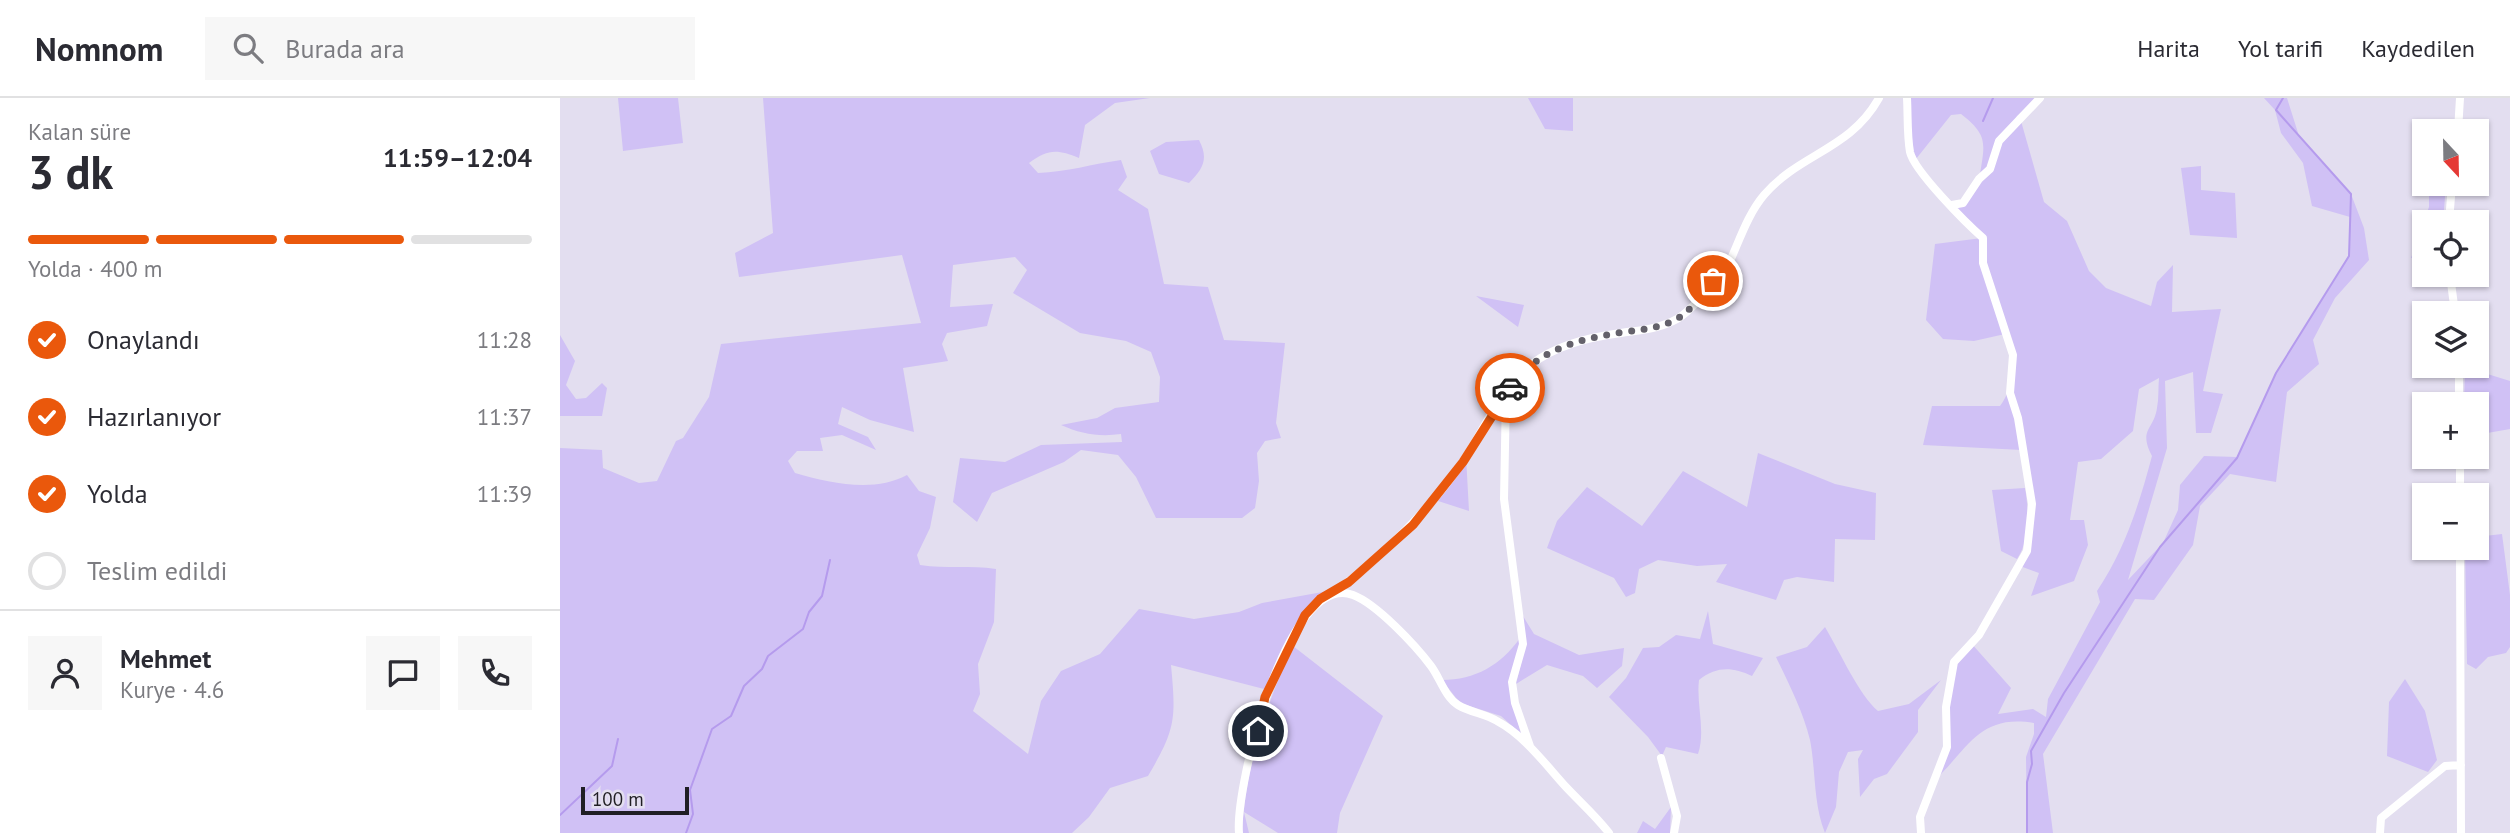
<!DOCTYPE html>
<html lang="tr">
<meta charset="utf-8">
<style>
:root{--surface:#fff;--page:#f7f7f7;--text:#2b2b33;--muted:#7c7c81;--line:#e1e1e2;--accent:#ea580c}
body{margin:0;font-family:"PT Sans",sans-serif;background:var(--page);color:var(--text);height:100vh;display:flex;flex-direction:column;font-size:26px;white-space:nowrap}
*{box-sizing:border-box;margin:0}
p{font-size:23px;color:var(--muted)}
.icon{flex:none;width:38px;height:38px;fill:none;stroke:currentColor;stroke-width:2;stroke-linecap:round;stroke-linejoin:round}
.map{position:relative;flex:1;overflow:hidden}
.panel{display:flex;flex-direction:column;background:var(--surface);width:560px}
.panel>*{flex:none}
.needle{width:46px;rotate:158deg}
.fabs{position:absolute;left:1852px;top:21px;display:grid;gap:14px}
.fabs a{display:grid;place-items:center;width:77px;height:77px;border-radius:0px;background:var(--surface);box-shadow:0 2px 5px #0004;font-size:35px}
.scale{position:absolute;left:21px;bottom:18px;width:108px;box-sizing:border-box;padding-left:7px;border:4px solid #201e24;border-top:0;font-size:19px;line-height:24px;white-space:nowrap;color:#201e24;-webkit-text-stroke:5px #e3def0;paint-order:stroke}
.pin{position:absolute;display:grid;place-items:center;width:60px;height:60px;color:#fff;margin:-30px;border:4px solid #fff;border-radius:50%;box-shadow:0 2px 7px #0007}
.courier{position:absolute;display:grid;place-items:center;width:70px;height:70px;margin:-35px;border:5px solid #ea580c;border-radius:50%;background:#fff;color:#222;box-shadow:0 2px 9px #0007}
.head em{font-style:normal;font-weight:800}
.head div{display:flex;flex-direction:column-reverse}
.head{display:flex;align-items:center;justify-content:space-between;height:119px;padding:0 28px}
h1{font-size:46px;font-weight:800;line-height:52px}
.bar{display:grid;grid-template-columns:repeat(4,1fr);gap:10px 7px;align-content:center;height:84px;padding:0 28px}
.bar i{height:9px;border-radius:5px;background:var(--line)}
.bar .active{background:var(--accent)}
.bar p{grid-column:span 4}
.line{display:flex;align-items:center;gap:18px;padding:0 28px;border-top:2px solid var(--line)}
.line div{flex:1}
.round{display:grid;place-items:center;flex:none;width:74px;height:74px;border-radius:0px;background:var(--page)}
ol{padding:0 28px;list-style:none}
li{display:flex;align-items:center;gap:21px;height:77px}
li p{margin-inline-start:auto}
li .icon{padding:7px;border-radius:50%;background:var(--accent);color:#fff;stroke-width:4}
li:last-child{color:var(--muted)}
li i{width:38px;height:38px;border:4px solid var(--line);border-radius:50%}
header{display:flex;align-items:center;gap:42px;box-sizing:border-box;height:98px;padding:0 35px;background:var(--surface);border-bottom:2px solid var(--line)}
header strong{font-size:33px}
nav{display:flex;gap:38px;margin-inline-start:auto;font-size:24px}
.search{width:490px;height:63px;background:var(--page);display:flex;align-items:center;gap:18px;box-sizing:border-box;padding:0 24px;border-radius:0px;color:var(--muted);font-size:26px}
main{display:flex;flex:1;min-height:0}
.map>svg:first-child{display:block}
</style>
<header>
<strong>Nomnom</strong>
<div class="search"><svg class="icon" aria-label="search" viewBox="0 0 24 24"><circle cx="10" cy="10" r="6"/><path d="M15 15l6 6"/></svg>Burada ara</div>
<nav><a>Harita</a><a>Yol tarifi</a><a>Kaydedilen</a></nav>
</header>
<main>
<section class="panel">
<div class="head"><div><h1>3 dk</h1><p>Kalan süre</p></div><em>11:59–12:04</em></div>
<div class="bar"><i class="active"></i><i class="active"></i><i class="active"></i><i></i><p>Yolda · 400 m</p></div>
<ol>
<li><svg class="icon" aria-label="check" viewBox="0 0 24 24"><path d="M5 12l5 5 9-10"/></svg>Onaylandı<p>11:28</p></li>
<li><svg class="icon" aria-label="check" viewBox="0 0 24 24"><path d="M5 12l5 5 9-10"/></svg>Hazırlanıyor<p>11:37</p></li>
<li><svg class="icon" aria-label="check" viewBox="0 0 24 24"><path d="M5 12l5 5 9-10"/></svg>Yolda<p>11:39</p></li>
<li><i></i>Teslim edildi</li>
</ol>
<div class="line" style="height:126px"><a class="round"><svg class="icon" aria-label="person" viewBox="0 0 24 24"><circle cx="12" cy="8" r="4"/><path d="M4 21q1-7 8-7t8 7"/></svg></a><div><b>Mehmet</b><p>Kurye · 4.6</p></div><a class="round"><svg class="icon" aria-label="chat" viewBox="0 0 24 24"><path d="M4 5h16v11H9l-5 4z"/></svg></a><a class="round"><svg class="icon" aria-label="phone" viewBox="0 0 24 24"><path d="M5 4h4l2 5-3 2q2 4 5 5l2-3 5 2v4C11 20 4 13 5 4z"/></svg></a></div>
</section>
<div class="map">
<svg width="1950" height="735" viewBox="0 0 1950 735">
<rect width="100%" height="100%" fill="#e3def0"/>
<!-- green -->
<path fill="#d0c1f5" d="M58 0H118L123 45 63 53Z
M203 0H590L555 5 525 27 519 60C497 51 488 51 469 65L478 75C507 74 532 66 561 62L567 79 558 92 588 111 604 186 648 189 664 242 725 245 716 325 721 340 705 343 697 355 699 383 695 410 682 420H596L576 379 558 357 521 352 504 364 432 395 417 424 393 404 400 360 445 364 481 347 562 344 561 336C539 339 521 336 501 327L537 320 555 310 599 304 600 279 591 254 566 243 520 235 453 195 467 172 455 159 393 167 390 209 433 206 427 228 387 235 382 246 388 263 343 270 354 334 310 322 282 309 278 326 308 339 316 352 282 337 260 340 263 353H237L228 363 235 375C270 385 314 395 347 377L359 393 376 399 370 430 357 457 360 467C387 471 410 467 436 471L434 524 418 566 420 596 413 613 468 656 481 603 501 573 540 556 579 511 634 521 679 514 702 505 768 493 742 516 704 591 611 567C616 621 616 631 588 678L550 690 529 719 512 735H0V350L42 352 43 370 79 385 97 383 116 343 123 340 149 299 161 246 361 225 342 157 179 179 175 155 213 135Z
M968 0H1013V33L985 31Z
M1349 0H1476L1457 18 1428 70 1420 76C1425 45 1428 37 1401 16L1391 17 1356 61 1352 56Z
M1704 0H1727L1739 38 1791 96 1804 130 1809 162 1775 200 1753 242 1759 266 1727 294 1716 384 1670 376 1640 408 1633 447 1594 502 1575 501 1483 656 1493 735H1467L1466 659 1474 636V625C1419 616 1409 650 1373 684 1378 673 1385 659 1387 648 1393 604 1376 583 1411 545L1451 590 1438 616 1473 611 1486 619 1488 601 1540 504 1537 493C1565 451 1579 407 1592 358 1578 331 1594 332 1597 310 1599 300 1598 290 1599 280L1579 291 1573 333 1541 361 1518 364 1510 422H1524L1528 447 1514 483 1471 498 1479 475 1460 468 1475 403 1462 352 1363 347 1372 308H1440C1456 286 1454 261 1445 236L1414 243 1383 241 1366 222 1375 146 1422 140 1395 108 1404 107 1442 44 1461 23 1484 104 1507 123 1529 173 1546 190 1591 208 1597 184 1613 167 1612 214 1661 211 1643 293 1663 296 1651 335H1636L1633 274 1605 283 1607 350 1568 482 1603 445 1618 412 1620 387 1644 358 1677 359 1716 275 1789 158 1790 119 1752 108 1743 65 1721 35 1715 12Z
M639 42C649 61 643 71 629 85L599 76 590 53 606 44Z
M1641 68V92L1675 95 1677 140 1630 137 1621 70Z
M1869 86H1886L1883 124H1864V159L1851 160 1869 109Z
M916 198 964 207 958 229Z
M0 237 15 263 6 287 16 301 26 300 42 285 47 290 42 318H0Z
M1905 269 1950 283V331L1916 337V306H1904Z
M1198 355 1275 386 1316 395 1315 442 1275 441 1274 484 1237 479 1224 482 1216 502 1156 484 1167 466 1137 468 1098 462 1079 471 1075 495 1066 499 1054 480 987 450 997 423 1027 389 1082 428 1123 373 1187 409Z
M906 358 909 413 872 401Z
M1465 390C1469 413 1470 442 1457 461L1441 453 1432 392Z
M1942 436 1950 497V549L1946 555 1928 559 1916 571 1907 566 1905 450H1916V439Z
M1148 513 1153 546 1203 560 1192 578C1172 569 1157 568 1139 582 1136 607 1146 632 1138 656L1106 649 1102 658 1088 639 1049 599 1066 580 1083 550 1099 549 1116 537 1140 541Z
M963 518 974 536 1019 557 1064 550 1062 568 1037 590 1023 578 987 567 956 586 966 546Z
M1265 529C1280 554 1299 597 1318 613L1349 606 1381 582 1358 612V634L1327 676 1314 681 1300 699 1298 661 1303 652 1288 654 1279 674 1276 709 1265 735C1253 705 1256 673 1250 642 1243 613 1229 586 1216 559L1247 549Z
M960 540 953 606 961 636 941 618 900 605 882 582C915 582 941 567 960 540Z
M733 548 823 618 780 715 777 735H718L684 714 689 735H682C685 671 706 606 733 548Z
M1845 581 1865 613 1877 662 1868 674 1827 658 1829 604Z
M1111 709 1110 735H1077L1083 723 1095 731Z"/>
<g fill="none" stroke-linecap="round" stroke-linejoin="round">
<!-- stream -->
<path stroke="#b59bed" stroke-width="2" d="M1423 23 1433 0
M0 717 52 668 58 641
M126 735 133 716 130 692 152 631 171 618 184 588 202 571 208 558 243 531 249 514 262 498 270 462
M1467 735V684L1472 666 1471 653 1504 595 1600 449 1677 360 1716 275 1789 158 1791 96 1716 12 1723 0"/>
<!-- minor -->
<path stroke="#fff" stroke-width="8" d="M1347 0C1348 18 1347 37 1350 54 1354 73 1407 126 1423 140V165L1453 257 1450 295 1458 320 1472 406 1467 453 1419 537 1394 564 1386 609 1387 649 1360 719 1361 735
M1898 33 1900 0
M1392 107 1403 105 1419 81 1430 71 1439 43 1480 0
M1889 124 1892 86
M1890 177 1895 215
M1899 268V306
M946 296 944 401 963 546 952 584 955 605 970 648
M1900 359V397
M1900 450 1901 735
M773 496C822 458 866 417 902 365 923 334 941 289 972 266 996 247 1030 239 1061 235 1080 232 1099 231 1117 221 1131 213 1163 177 1170 163 1180 141 1188 116 1204 97 1240 55 1290 52 1319 0
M1101 660 1117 718 1114 735
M679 735C675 690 727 472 793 497 817 506 856 548 871 568 880 580 885 599 898 607 909 614 926 616 937 623 965 638 985 666 1006 689 1020 704 1036 718 1049 735
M1820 735 1821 720 1885 668 1901 667"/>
</g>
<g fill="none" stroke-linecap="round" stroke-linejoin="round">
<!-- done -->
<path stroke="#64616b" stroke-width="7" stroke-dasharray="0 12.6" d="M950 290C973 254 1018 241 1058 235 1078 232 1097 231 1115 222 1130 214 1143 196 1153 183"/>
<!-- route -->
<path stroke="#ea580c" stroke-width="9" d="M698 633 705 599 745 517 760 501 789 484 853 427 903 364 950 290"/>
</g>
</svg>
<div class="fabs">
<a><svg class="needle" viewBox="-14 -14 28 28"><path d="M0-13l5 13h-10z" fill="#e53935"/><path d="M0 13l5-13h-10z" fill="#7c7c81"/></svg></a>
<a><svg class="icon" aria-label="locate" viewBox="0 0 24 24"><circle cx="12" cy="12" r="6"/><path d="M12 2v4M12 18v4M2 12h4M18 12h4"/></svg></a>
<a><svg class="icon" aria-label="layers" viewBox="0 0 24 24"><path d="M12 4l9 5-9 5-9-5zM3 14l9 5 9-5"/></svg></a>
<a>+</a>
<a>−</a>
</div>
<div class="scale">100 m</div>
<div class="pin" style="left:1153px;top:183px;background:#ea580c"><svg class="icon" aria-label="bag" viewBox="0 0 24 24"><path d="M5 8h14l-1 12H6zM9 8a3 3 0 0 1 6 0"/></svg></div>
<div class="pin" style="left:698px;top:633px;background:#1f2937"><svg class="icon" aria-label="home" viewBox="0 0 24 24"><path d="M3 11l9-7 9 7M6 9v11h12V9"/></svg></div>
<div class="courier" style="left:950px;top:290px"><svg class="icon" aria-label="car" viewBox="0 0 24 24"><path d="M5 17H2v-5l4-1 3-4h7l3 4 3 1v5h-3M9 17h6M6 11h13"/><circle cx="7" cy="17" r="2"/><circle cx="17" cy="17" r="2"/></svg></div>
</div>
</main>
